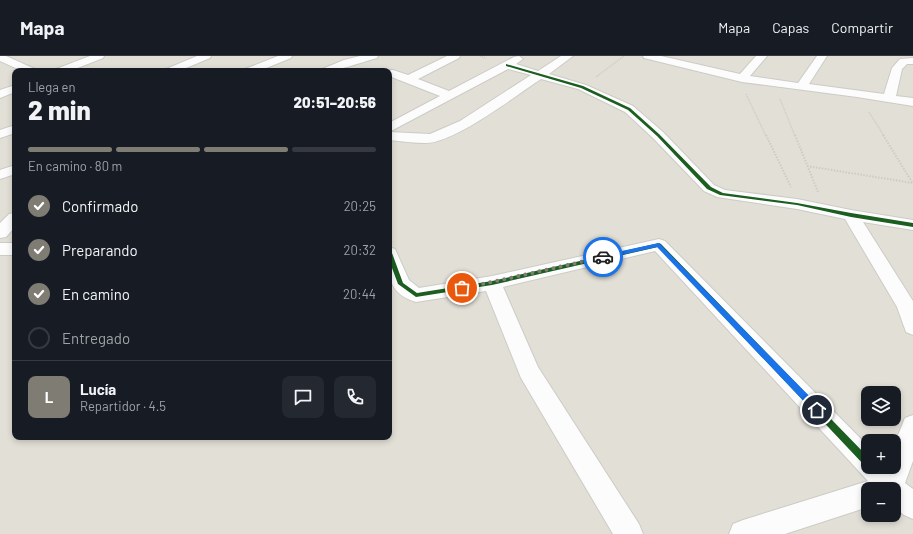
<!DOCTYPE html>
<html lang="es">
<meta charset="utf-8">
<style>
:root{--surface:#171b24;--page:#242831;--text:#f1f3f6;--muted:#9ea1a6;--line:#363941;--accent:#7f7c74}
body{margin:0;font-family:Barlow,sans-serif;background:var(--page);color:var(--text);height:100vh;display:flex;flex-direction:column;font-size:15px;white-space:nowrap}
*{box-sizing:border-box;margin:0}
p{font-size:13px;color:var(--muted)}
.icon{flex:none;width:22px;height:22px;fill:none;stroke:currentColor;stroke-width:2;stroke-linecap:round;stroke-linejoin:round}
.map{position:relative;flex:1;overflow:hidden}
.details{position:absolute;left:12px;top:12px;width:380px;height:372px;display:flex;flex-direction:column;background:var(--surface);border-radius:8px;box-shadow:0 2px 6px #0003}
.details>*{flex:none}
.controls{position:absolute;left:861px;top:330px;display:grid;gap:8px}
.controls a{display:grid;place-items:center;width:40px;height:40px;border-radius:8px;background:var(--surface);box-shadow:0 2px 6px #0003;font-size:20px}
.pin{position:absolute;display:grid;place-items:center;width:34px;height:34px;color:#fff;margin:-17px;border:2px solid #fff;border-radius:50%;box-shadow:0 1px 4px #0007}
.courier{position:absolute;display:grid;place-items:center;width:40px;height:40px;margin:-20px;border:3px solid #1a73e8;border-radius:50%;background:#fff;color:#222;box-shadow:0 1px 5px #0007}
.head em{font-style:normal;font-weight:800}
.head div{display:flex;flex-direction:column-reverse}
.head{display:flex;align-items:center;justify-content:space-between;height:68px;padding:0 16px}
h1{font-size:26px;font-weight:800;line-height:30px}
.bar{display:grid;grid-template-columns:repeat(4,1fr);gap:6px 4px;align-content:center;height:48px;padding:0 16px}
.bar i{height:5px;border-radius:3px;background:var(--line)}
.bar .selected{background:var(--accent)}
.bar p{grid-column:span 4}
.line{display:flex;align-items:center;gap:10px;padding:0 16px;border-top:1px solid var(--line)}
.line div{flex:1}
.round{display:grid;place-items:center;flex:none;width:42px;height:42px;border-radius:8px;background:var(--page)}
ol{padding:0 16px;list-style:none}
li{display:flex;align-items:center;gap:12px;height:44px}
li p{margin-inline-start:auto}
li .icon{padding:4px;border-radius:50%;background:var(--accent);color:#fff;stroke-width:4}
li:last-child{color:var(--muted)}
li i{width:22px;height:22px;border:2px solid var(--line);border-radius:50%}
header{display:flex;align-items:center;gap:24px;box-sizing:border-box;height:56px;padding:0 20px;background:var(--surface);border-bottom:1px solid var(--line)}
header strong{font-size:19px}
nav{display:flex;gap:22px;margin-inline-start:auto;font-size:14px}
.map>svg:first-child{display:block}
</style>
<header>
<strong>Mapa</strong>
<nav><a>Mapa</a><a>Capas</a><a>Compartir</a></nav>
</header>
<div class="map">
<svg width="913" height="478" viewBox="0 0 913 478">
<rect width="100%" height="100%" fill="#eeede8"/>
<!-- residential -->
<path fill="#e2dfd6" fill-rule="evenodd" d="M0 0H913V478H0ZM15 15H389V381H15ZM868 337H894V363H868ZM868 385H894V411H868ZM868 433H894V459H868Z"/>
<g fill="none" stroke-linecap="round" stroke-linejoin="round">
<defs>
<path id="street" d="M0 0H6L35 13 36 15H22L0 5Z
M90 0H104L103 2 70 15H55L56 13Z
M197 0H211L210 2 179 15H165L166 13Z
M278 0H292L291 2 259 15H244L245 13Z
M360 0H378L377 2C358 7 340 15 321 15L322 13 344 4Z
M447 0H460L459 2 418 23 449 35 514 1 519 0 523 3 516 8 538 15 561 0H573L549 18 586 29 633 50 663 76 714 129 725 134 797 143 851 154 913 164V174L863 166 913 245V279L906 276 897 251 845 163 797 153 717 141 704 135 653 82 625 56 578 33 541 23C515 40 456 86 426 87 414 87 401 85 389 84V76L430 78 460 65 531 19 508 13 389 76V67L440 40 389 20V15H384L385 14H393L408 19Z
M643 0H661L740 18 756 0H767L750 20 798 27 817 0H827L809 28 884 38 892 12 900 3 913 2V8H907L902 13 896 40 913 42V50L857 41 742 26 644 2Z
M15 29V36L0 42V34Z
M15 69V77L0 82V74Z
M15 109V118L0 123V114Z
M15 157V171L6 181 0 182V167L9 158Z
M659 183 665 185 868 390V411H894V389L905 362 913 359V405L905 427 913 433V463L904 459 894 451V433H868V451L785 478H729L733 468 743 464 868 425 655 195 503 231 538 311 639 468 643 478H613L521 322 486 235 416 246C386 237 389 217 389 191L395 193 409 224 419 232 492 220Z
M0 187H15V199H0Z"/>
</defs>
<!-- street casing -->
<use href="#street" stroke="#cccbc6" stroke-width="2"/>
<!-- path-far1 -->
<path stroke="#cccbc6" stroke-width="1.5" stroke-dasharray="1 1" stroke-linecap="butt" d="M480 0 486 2
M596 21 624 0
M746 38 766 80
M780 43 795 80
M869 56 884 80"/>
<!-- path -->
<path stroke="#cccbc6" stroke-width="2" stroke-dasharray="1.5 1.5" stroke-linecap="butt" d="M766 79 791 131
M795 79 818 136
M883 79 912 126
M807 110 913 127"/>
<!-- street -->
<use href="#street" fill="#fcfcfc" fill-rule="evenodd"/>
<defs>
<path id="cycleway" d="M506 8 583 30 630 52 659 78 711 131 723 137 797 147 851 157 913 167V171L851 161 797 149 720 139 707 133 657 80 628 54 581 32 506 10Z
M659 187 661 188 868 401V411L865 410 658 191 492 229 416 241 398 228 389 204V195L392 197 403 227 417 237 492 225Z"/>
</defs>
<!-- cycleway casing -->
<use href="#cycleway" stroke="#fff" stroke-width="2"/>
<!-- cycleway -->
<use href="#cycleway" fill="#1b5e20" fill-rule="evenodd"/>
</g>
<!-- route -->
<path fill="#1a73e8" d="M659 187 820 351V356H814L657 191 603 203 600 201 603 199Z"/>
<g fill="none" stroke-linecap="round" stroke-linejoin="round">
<!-- done -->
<path stroke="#7f7c74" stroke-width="4" stroke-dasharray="0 7.2" d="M462 232 492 226 603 201"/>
</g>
</svg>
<div class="controls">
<a><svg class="icon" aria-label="layers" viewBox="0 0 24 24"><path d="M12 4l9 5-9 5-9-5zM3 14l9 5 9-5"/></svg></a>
<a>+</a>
<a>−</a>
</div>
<div class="pin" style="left:462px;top:232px;background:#ea580c"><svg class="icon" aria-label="bag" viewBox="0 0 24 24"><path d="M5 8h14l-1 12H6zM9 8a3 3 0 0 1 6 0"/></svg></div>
<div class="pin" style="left:817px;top:354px;background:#1f2937"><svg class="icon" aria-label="home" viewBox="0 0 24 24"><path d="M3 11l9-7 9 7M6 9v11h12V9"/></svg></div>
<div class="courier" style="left:603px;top:201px"><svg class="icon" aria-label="car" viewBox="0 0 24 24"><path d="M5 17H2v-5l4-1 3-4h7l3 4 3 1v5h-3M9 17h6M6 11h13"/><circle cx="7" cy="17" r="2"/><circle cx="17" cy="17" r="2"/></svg></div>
<section class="details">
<div class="head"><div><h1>2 min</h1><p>Llega en</p></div><em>20:51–20:56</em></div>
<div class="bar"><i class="selected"></i><i class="selected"></i><i class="selected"></i><i></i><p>En camino · 80 m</p></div>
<ol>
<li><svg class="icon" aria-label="check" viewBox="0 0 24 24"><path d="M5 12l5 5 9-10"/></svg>Confirmado<p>20:25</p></li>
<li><svg class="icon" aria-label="check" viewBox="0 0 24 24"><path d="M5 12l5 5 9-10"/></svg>Preparando<p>20:32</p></li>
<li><svg class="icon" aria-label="check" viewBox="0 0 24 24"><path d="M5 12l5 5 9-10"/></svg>En camino<p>20:44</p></li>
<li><i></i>Entregado</li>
</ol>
<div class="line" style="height:72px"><b class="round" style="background:var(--accent);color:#fff">L</b><div><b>Lucía</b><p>Repartidor · 4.5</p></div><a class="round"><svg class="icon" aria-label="chat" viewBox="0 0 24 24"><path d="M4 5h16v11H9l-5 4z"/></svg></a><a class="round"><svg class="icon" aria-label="phone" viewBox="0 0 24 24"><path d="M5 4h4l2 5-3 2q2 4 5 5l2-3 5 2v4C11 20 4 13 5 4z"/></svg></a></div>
</section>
</div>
